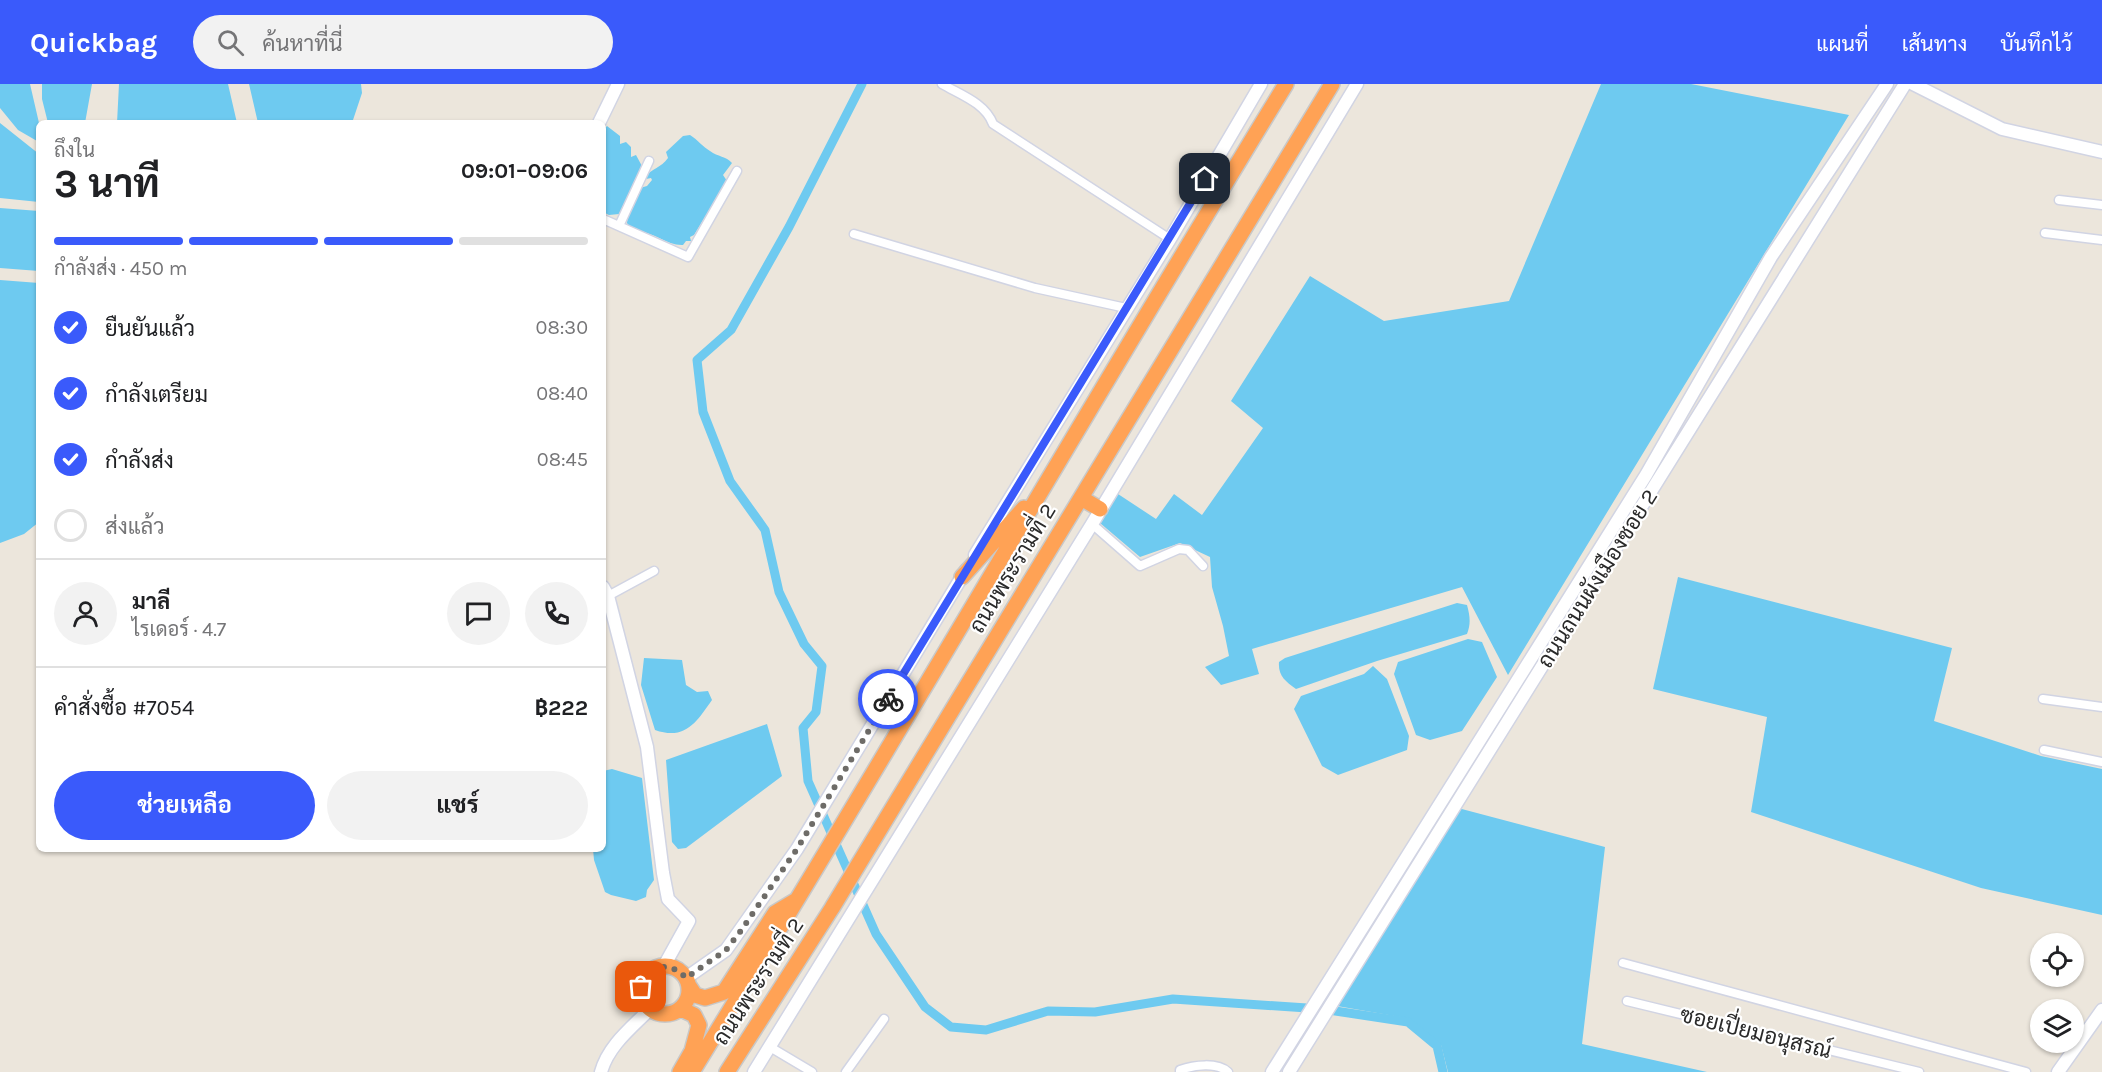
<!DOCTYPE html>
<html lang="th">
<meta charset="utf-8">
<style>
:root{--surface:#fff;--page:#f2f2f2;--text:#202124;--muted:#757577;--line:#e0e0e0;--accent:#3a5afb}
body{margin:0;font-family:Karla,Sarabun,sans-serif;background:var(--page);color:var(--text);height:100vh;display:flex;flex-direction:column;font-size:22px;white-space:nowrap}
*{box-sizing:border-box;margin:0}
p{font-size:20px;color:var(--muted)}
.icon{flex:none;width:33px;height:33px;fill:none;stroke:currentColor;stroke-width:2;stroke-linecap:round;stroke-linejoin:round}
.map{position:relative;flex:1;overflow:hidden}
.drawer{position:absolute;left:36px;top:36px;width:570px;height:732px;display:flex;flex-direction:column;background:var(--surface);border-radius:9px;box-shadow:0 2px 4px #0004}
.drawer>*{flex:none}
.buttons{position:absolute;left:2030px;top:849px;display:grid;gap:12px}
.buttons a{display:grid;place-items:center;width:54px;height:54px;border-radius:50%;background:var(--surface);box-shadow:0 2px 4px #0004;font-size:30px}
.pin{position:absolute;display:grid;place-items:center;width:51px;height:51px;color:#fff;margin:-26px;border-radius:12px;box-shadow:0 3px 9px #0006}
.courier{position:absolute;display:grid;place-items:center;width:60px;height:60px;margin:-30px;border:4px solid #3a5afb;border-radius:50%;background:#fff;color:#222;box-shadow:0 2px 8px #0007}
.headline em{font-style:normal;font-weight:700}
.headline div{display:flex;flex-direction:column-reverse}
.headline{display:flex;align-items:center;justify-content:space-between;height:102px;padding:0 18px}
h1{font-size:39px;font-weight:700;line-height:45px}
.bar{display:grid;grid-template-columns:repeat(4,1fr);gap:9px 6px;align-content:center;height:72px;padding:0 18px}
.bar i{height:8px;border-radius:4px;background:var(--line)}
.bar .selected{background:var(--accent)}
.bar p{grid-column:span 4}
.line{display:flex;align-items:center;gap:15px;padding:0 18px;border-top:2px solid var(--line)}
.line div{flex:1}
.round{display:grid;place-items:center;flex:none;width:63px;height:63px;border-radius:32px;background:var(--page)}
ol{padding:0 18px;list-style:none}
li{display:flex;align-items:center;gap:18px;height:66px}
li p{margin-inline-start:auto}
li .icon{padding:6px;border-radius:50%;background:var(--accent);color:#fff;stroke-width:4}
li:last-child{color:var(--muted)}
li i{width:33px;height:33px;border:3px solid var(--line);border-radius:50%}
.cta{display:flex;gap:12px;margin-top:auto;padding:12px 18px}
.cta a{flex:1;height:69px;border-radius:36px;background:var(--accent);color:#fff;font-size:24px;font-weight:700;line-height:69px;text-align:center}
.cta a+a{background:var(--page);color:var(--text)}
header{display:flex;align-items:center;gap:36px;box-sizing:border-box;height:84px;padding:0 30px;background:var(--accent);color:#fff}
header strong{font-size:28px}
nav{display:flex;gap:33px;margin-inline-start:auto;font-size:21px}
.search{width:420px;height:54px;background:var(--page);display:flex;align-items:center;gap:15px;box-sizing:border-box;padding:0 21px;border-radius:33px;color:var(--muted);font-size:22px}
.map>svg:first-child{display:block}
</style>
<header>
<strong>Quickbag</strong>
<div class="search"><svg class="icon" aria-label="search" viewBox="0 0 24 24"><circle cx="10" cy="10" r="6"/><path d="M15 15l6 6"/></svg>ค้นหาที่นี่</div>
<nav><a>แผนที่</a><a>เส้นทาง</a><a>บันทึกไว้</a></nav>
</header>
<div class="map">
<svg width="2102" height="988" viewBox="0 0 2102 988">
<rect width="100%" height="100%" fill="#ece6dc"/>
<!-- water -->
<path fill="#6ecaf0" d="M0 0H30L39 39V56L37 57 18 46 0 24Z
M42 0H92L85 39H48L42 15Z
M119 0H228L237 39H117Z
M249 0H361L362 9 352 39H258Z
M1601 0H1691L1849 31 1508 591 1462 503 1252 565 1259 590 1221 601 1205 583 1229 572 1223 542 1212 503 1210 473 1180 459 1140 473 1100 439 1118 410 1156 435 1174 410 1202 431 1263 344 1231 317 1310 192 1384 237 1509 217Z
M0 39 39 70V118L0 114Z
M607 42 620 52V60L626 58 631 63V73L636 71 643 84 619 130 609 131 603 128V46Z
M690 51C698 56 703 63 710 67 718 73 726 72 732 79L723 91 727 97 694 151 690 153 691 157H686L683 161C666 162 650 144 633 148L627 139 628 130 640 104 647 102 652 96 651 94 646 95 645 93C652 84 661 84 668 74L666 68 683 52Z
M0 124 39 127V187L0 184Z
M0 196 39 199V438L24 450 0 459Z
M1678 493 1952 564 1934 637 2041 672 2102 685V831L1981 804 1751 728 1767 633 1653 605Z
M1457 519 1467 521C1470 532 1471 540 1467 550L1377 577 1296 605C1285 597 1278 592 1279 578L1285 574Z
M1468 555 1482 558 1497 593 1462 647 1430 656 1416 651 1394 590 1398 578Z
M644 574 682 576 686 601 697 608 708 607 712 616C697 637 686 657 655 646L641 601Z
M1373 582 1387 595 1409 652 1407 666 1338 691 1322 682 1294 625 1301 612 1364 590Z
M767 640 782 692 686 764 678 765 672 758 666 676Z
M612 685 642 694 654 796 647 806 646 813 636 817 611 811 605 808 594 776 593 765H603V687Z
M1458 724 1605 763 1582 960 1707 988H1448L1441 961 1406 934 1337 922Z"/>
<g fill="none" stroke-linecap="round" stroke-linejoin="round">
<!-- canal -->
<path stroke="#6ecaf0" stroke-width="9" d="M862 0 789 143 731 246 697 276 703 328 730 397 765 446 779 508 804 560 822 582 816 628 803 644 808 697 876 850 925 923 951 943 986 946 1048 927 1095 928 1173 915 1322 925 1408 938 1437 962 1443 988"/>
<defs>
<path id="street" d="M942 0C961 11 985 19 993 40L1170 155
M2059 116 2102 121
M603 135 688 173 737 87
M619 142 649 77
M2045 149 2102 156
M854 150 1035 204 1126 224
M1092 440 1140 482 1179 465 1188 466 1203 482
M608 512 654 487
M2043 615 2102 623
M2044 666 2102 678
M1623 879 2026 988
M1627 917 1919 988
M770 963 812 988
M846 988 884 935
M1180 988V986C1194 981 1217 978 1228 988"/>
<path id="secondary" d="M1913 0 2002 45 2102 68
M599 39 618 0
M975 471 1170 155 1261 0
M603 503 608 512 647 663 663 789 668 815 689 837 664 882
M686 894 726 866 797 765 966 486
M601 988C608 962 631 944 650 925
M754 988 1092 440 1357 0
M1272 988 1646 391 1771 173 1887 0
M1289 988 1905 0
M2058 988 2102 926"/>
<path id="highway" d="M1081 414 1100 425
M962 493 1024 424
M641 906a24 24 0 1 1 48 0a24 24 0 1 1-48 0Z
M689 902 695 911 705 914 724 908 775 829 795 817
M680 988 692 967 699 941 694 931 681 925
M692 988C894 661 1085 328 1286 0
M727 988 832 824 1332 0"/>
</defs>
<!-- street casing -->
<use href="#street" stroke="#d1d4e3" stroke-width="11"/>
<!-- secondary casing -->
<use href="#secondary" stroke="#d1d4e3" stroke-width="15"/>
<!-- highway casing -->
<use href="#highway" stroke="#c8c8c8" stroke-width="18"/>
<!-- street -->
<use href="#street" stroke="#fff" stroke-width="8"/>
<!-- secondary -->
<use href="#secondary" stroke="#fff" stroke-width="12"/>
<!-- highway -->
<use href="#highway" stroke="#ffa255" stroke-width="15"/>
</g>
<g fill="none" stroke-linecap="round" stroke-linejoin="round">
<!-- done -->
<path stroke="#6e6c68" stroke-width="6" stroke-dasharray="0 10.8" d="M641 903C648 881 670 876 686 894L726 866 740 848 797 765 888 615"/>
<!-- route -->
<path stroke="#3a5afb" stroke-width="8" d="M888 615 1205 95"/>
</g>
<g text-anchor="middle" stroke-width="4.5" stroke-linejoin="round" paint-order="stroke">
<!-- street labels -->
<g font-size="22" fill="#2a2a2a" stroke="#fff">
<text transform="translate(1012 484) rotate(-59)" y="8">ถนนพระรามที่ 2</text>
<text transform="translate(1597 494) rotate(-58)" y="8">ถนนถนนผังเมืองซอย 2</text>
<text transform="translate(758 897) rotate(-57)" y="8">ถนนพระรามที่ 2</text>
<text transform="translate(1756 948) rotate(14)" y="8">ซอยเปี่ยมอนุสรณ์</text>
</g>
</g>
</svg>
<div class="buttons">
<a><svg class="icon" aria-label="locate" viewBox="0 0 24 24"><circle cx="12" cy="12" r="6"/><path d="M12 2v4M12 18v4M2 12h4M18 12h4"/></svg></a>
<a><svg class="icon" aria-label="layers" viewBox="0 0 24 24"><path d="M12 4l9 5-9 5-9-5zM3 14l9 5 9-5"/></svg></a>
</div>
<div class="pin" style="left:641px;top:903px;background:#ea580c"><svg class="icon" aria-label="bag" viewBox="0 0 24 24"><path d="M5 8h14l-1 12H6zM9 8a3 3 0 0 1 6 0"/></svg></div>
<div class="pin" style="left:1205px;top:95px;background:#1f2937"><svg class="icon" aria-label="home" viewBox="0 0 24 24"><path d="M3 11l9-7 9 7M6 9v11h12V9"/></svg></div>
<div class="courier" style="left:888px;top:615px"><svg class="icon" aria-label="bike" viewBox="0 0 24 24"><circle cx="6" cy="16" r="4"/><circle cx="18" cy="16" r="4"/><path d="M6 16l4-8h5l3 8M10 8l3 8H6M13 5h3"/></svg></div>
<section class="drawer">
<div class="headline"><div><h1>3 นาที</h1><p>ถึงใน</p></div><em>09:01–09:06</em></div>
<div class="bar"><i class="selected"></i><i class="selected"></i><i class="selected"></i><i></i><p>กำลังส่ง · 450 m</p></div>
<ol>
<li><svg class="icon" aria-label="check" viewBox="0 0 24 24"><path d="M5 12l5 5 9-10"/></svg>ยืนยันแล้ว<p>08:30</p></li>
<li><svg class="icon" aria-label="check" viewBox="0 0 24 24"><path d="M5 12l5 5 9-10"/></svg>กำลังเตรียม<p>08:40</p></li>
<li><svg class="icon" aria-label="check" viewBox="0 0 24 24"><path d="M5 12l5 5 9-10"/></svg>กำลังส่ง<p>08:45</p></li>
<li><i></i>ส่งแล้ว</li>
</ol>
<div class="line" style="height:108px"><a class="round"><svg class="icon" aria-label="person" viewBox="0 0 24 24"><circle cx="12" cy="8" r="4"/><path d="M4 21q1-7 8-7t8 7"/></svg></a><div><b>มาลี</b><p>ไรเดอร์ · 4.7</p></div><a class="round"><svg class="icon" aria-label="chat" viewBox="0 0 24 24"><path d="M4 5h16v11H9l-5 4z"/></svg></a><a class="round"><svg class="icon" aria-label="phone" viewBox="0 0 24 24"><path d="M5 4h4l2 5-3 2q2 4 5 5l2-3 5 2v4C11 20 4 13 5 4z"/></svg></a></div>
<div class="line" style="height:78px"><div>คำสั่งซื้อ #7054</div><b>฿222</b></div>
<div class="cta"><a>ช่วยเหลือ</a><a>แชร์</a></div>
</section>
</div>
